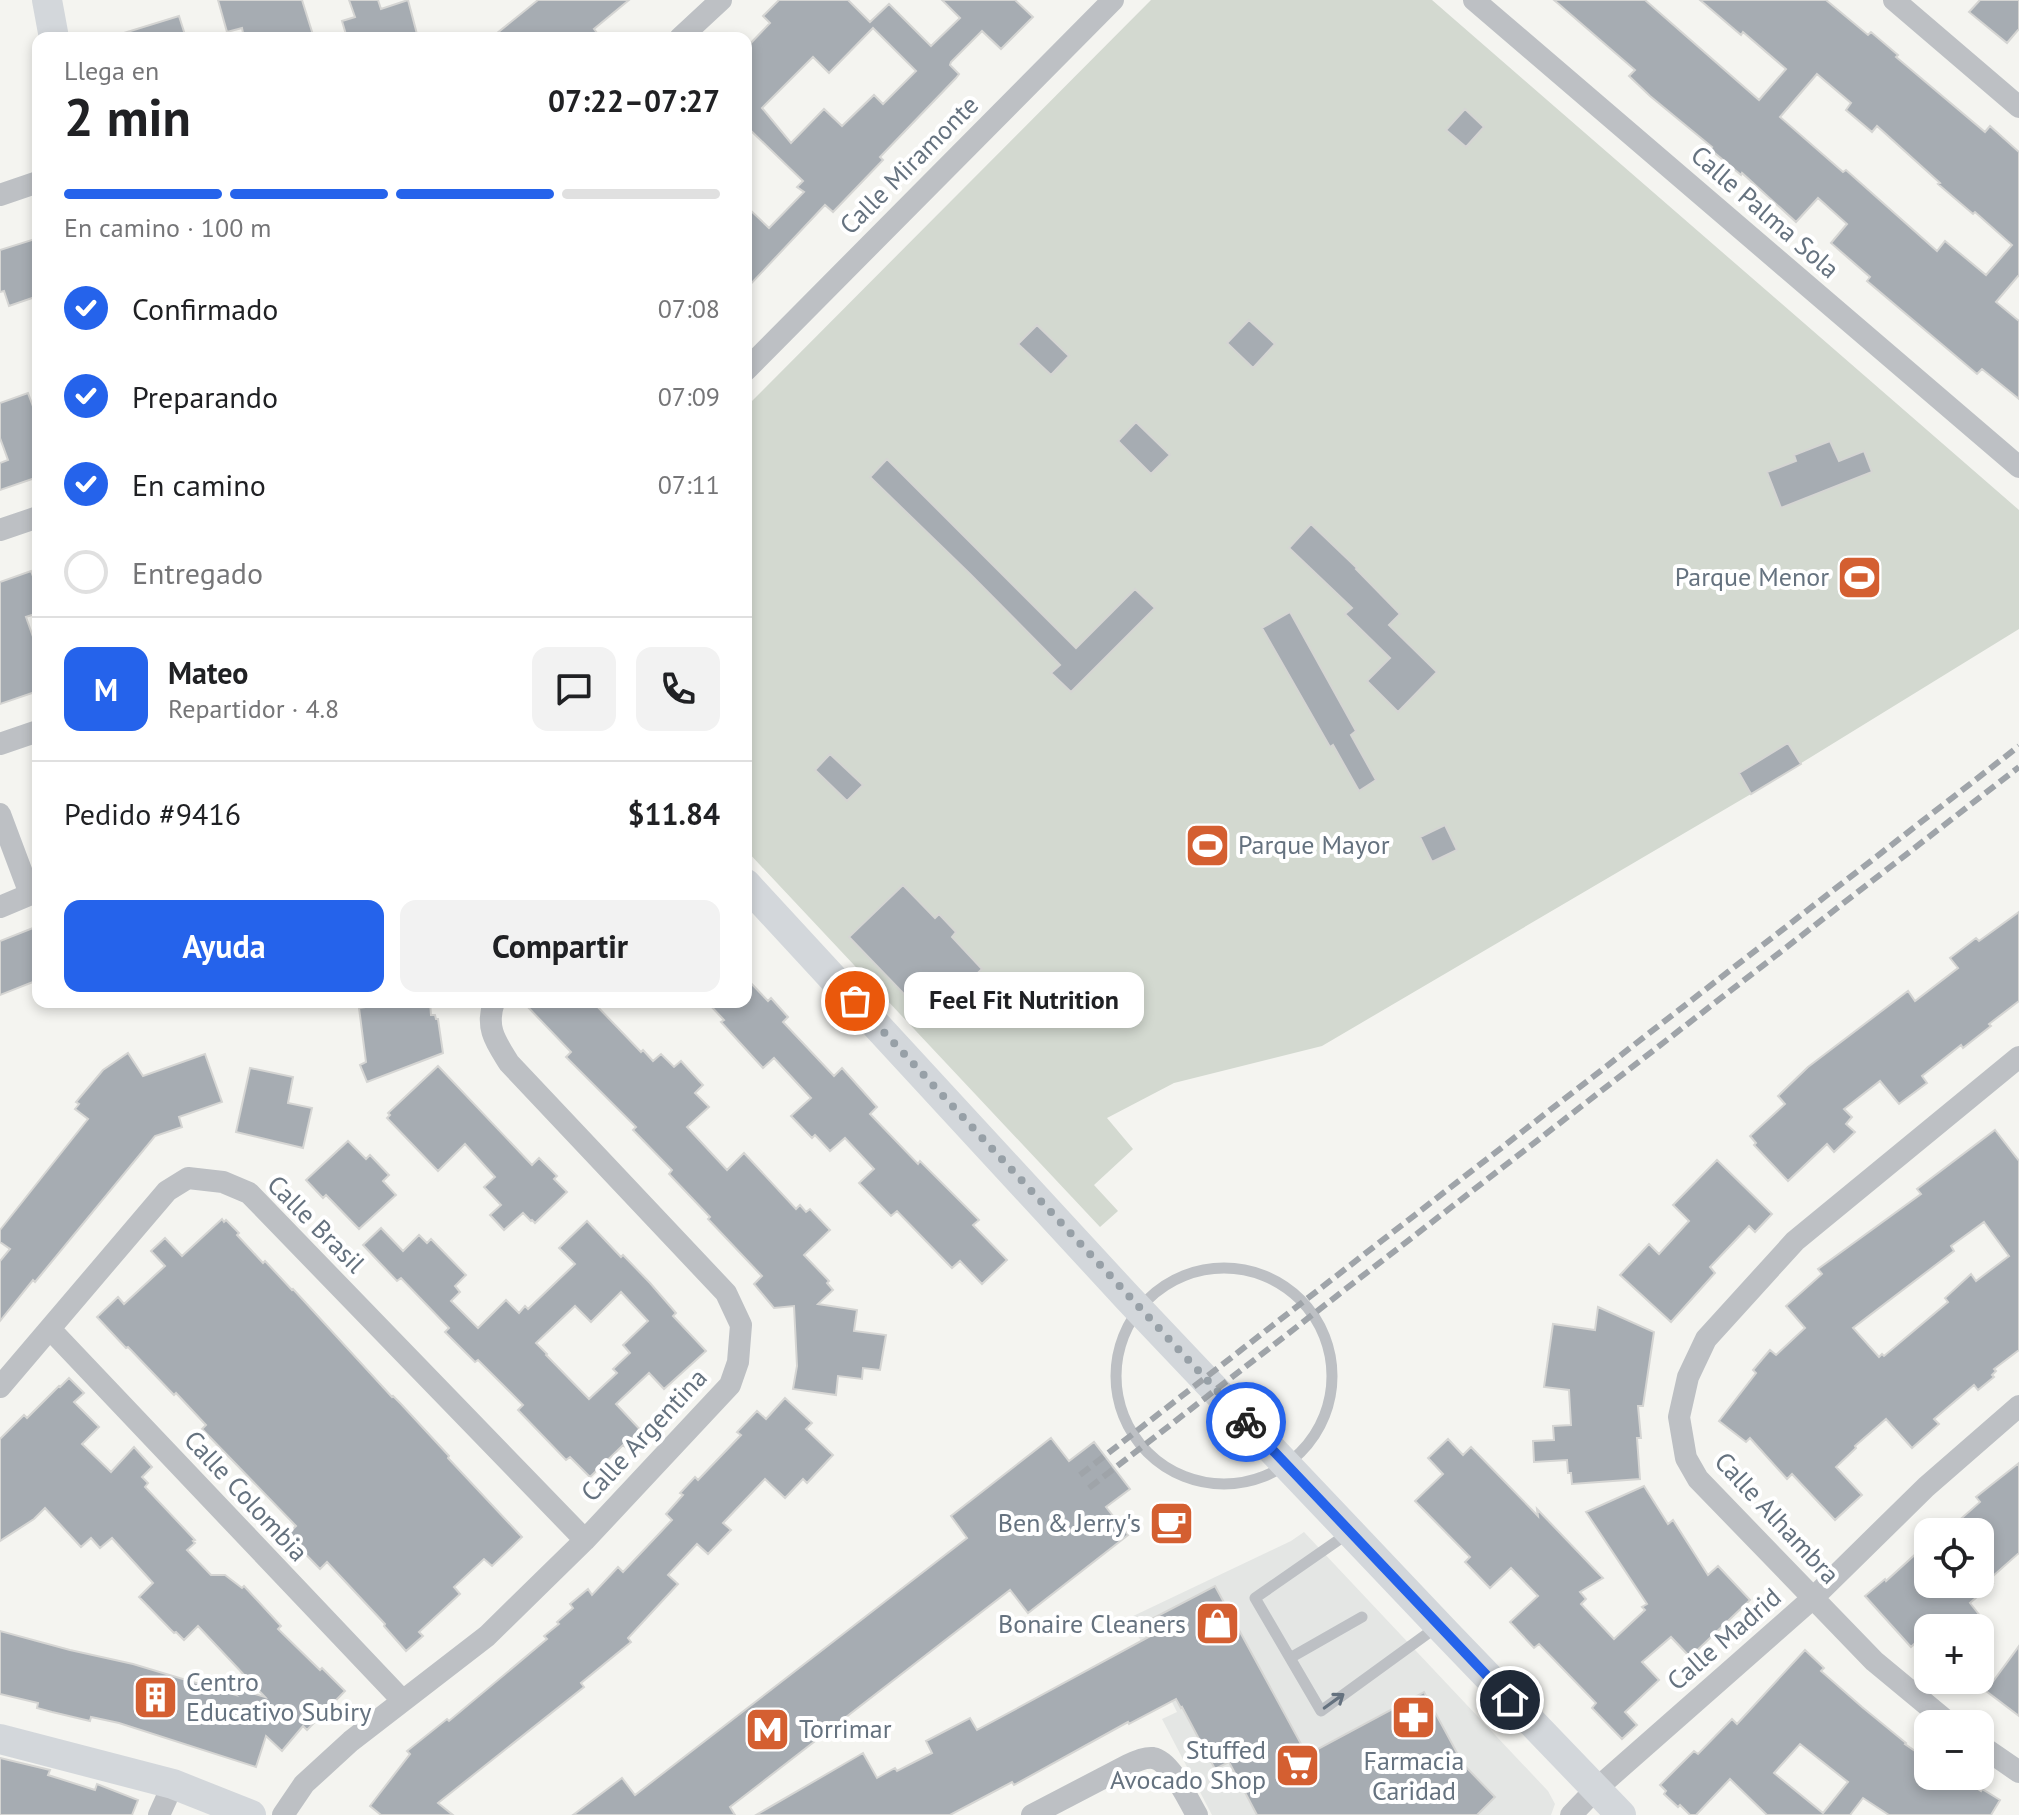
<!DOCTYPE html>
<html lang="es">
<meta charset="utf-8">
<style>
:root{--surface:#fff;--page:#f2f2f2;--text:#202124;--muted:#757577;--line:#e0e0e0;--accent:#2563eb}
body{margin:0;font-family:"PT Sans",sans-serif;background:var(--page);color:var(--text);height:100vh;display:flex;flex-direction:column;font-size:30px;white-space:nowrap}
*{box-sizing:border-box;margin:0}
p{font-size:26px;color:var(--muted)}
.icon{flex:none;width:44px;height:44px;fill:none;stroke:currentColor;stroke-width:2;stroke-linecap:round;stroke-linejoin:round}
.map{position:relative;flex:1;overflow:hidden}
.details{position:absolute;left:32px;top:32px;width:720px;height:976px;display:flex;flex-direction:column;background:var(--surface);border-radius:16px;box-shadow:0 4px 12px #0003}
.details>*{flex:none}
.tools{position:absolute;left:1914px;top:1518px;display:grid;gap:16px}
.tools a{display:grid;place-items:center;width:80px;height:80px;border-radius:16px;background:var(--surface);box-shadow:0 4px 12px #0003;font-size:40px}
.pin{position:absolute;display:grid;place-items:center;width:68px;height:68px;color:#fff;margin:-34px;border:4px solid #fff;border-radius:50%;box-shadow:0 2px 8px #0007}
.courier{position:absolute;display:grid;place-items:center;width:80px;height:80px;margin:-40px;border:6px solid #2563eb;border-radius:50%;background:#fff;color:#222;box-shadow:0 2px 10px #0007}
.bubble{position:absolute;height:56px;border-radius:16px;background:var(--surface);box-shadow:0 4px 12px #0003;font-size:26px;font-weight:700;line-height:56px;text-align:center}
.summary em{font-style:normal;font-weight:700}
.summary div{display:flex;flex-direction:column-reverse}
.summary{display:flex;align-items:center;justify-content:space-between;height:136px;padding:0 32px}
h1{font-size:52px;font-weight:700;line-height:60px}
.bar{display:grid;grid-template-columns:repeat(4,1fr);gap:12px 8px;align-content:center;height:96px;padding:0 32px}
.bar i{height:10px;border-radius:6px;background:var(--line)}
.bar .active{background:var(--accent)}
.bar p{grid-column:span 4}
.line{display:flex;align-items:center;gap:20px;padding:0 32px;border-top:2px solid var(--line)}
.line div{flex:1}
.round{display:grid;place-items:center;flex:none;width:84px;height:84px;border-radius:16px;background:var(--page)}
ol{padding:0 32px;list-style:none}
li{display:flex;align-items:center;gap:24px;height:88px}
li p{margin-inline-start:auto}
li .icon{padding:8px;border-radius:50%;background:var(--accent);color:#fff;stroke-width:4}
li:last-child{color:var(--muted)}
li i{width:44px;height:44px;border:4px solid var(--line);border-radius:50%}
.cta{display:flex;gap:16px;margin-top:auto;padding:16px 32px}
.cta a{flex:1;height:92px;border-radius:16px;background:var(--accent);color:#fff;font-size:32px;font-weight:700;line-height:92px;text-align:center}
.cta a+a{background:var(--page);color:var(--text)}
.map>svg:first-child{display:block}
</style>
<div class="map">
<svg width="2019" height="1815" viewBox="0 0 2019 1815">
<rect width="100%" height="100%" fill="#f4f4f0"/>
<!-- built -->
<path fill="#e4e6e4" d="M1304 1532 1548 1791 1555 1804 1551 1815H1212L1162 1719 1177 1712 1129 1618 1291 1541Z"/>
<!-- green -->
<path fill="#d3d9d0" d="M1151 0H1432L2019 510V629L1751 794 1322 1046 1174 1083 1107 1118 1133 1149 1094 1185 1118 1211 1100 1227 746 850V407Z"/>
<!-- building -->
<path fill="#a6acb2" stroke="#d5d5d3" stroke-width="2" fill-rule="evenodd" d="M218 0H302L314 38H244L242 28 227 32Z
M349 0H378L381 9 408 0 418 38H347L342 21 355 17Z
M538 0H629L594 29 601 38H491Z
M779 0H848L870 22 889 4 931 46 960 18 942 0H1015L1033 17 1001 49 982 31 951 62 950 65 959 74 956 78 880 157 883 160 833 212 825 205 746 289V206L769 228 804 192 797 187 803 181 746 126V48L770 23 763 16ZM873 28 916 71 883 104 874 95 842 126 824 109 791 143 762 108 813 57 829 73Z
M1554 0H1645L1759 100 1786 69 1743 32 1741 35 1700 0H1826L1868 35 1871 32 1898 55 1896 57 1985 132 1990 126 2019 152V275L1996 302 2019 321V399L1982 369 1977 374 1867 281 1870 277 1831 243 1847 224 1818 198 1796 222 1742 173 1741 175 1710 149 1712 147 1650 96 1629 76 1635 70ZM1817 74 1851 103 1846 110 1872 132 1877 126 1940 183 1938 184 1973 214 1975 212 2012 245 1986 275 1945 241 1937 251 1846 170 1843 172 1780 117Z
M1980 0H2019V29L2007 43 1969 12Z
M179 16 186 38H125L124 33Z
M1465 109 1484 127 1466 147 1446 130Z
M38 238V296L9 306 4 291 0 292V250Z
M1249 320 1275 344 1253 368 1227 343Z
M1037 325 1069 356 1051 375 1018 344Z
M28 393 38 420V477L0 490V463L8 460 0 438V403Z
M1136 422 1170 455 1151 474 1118 441Z
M1830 441 1839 461 1864 451 1872 472 1781 508 1767 472 1796 461 1794 455Z
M887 459 1076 648 1135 589 1155 608 1071 692 1051 673 1060 665 970 574 870 477Z
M1311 524 1357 568 1356 569 1400 614 1389 625 1437 672 1398 712 1367 681 1390 658 1345 614 1352 608 1289 548Z
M31 571 38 590V613L26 617 38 651V691L0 704V582Z
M1290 612 1356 731 1351 735 1376 780 1359 791 1333 745 1330 747 1262 628Z
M1788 743 1801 764 1751 794 1739 773Z
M830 754 863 785 847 801 815 770Z
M1445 825 1457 850 1432 862 1420 837Z
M903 885 935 918 939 914 956 932 952 937 982 969 929 1020 849 937Z
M2019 912V1001L1989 1024 1991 1026 1963 1048 1961 1045 1922 1076 1927 1083 1899 1104 1880 1081 1844 1109 1852 1117 1846 1124 1855 1132 1834 1152 1827 1144 1788 1181 1754 1145 1756 1143 1750 1136 1785 1104 1778 1096 1808 1067 1908 991 1915 1001 1958 968 1950 958 1976 938 1979 941Z
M38 926V980L0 995V941Z
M746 978 768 1001 771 998 788 1017 783 1022 834 1076 842 1068 877 1107 870 1114 918 1164 920 1161 979 1220 973 1225 1007 1260 982 1284 960 1261 952 1268 897 1211 891 1216 859 1183 874 1169 845 1138 830 1151 815 1135 812 1138 791 1116 811 1098 774 1058 763 1068 721 1022 724 1020 707 1002H746Z
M386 1002H430L431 1015H435L436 1019H438L443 1053 367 1082 360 1065 366 1062 359 1008 386 1004Z
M523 1002H593L641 1052 643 1050 653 1061 661 1054 674 1067 681 1061 703 1085 695 1093 709 1107 687 1127 727 1170 744 1153 796 1209 800 1205 806 1212 810 1209 830 1230 804 1255 829 1281 827 1283 833 1290 818 1304 857 1310 854 1331 886 1335 880 1370 863 1368 862 1379 838 1376 836 1395 793 1389 797 1366 794 1306 774 1308 754 1284 762 1276 708 1219 710 1217 669 1174 672 1170 633 1130 636 1127 566 1057 571 1052Z
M128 1053 143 1076 205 1054 222 1102 179 1117 182 1127 155 1136 35 1282 33 1280 0 1321V1261L10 1249 0 1242V1230L88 1119 75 1109 79 1104 76 1102 103 1070Z
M438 1066 532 1165 539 1158 557 1176 554 1179 567 1192 535 1223 532 1220 531 1221 523 1213 504 1230 490 1215 501 1205 484 1187 495 1177 465 1144 438 1171 387 1118 390 1115 388 1113Z
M250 1068 293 1077 288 1103 312 1108 303 1148 236 1132Z
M1995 1130 2019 1161V1350L1994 1369 1996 1371 1992 1375 1994 1377 1978 1390 1974 1385 1934 1419 1939 1424 1912 1448 1886 1419 1855 1446 1856 1448 1836 1467 1862 1495 1835 1520 1792 1474 1787 1479 1750 1438 1746 1442 1719 1421 1756 1373 1753 1370 1770 1350 1776 1355 1805 1328 1786 1306 1822 1274 1818 1269 1921 1194 1917 1189ZM1984 1222 2009 1256 1976 1281 1971 1274 1945 1298 1948 1302 1884 1356 1882 1354 1879 1357 1853 1328 1954 1251 1951 1246Z
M348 1141 366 1159 370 1155 389 1175 383 1181 396 1195 359 1229 326 1195 323 1198 306 1180Z
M1717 1160 1772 1214 1755 1232 1749 1226 1710 1267 1715 1273 1671 1322 1620 1275 1649 1244 1659 1254 1689 1221 1673 1205Z
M222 1219 224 1222 226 1220 239 1233 237 1235 263 1263 265 1261 292 1290 293 1289 392 1397 393 1396 401 1404 449 1456 448 1458 522 1537 492 1566 484 1559 454 1587 460 1594 419 1632 423 1636 406 1651 384 1626 385 1624 327 1562 320 1569 287 1535 296 1526 202 1429 206 1425 176 1393 174 1395 128 1347 126 1348 97 1317 118 1297 124 1304 165 1266 151 1251 165 1238 182 1256Z
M587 1221 621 1257 623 1255 650 1283 676 1313 673 1316 706 1351 664 1389 649 1373 616 1404 646 1436 630 1451 623 1445 590 1477 570 1457 566 1460 518 1410 523 1405 478 1360 475 1362 445 1332 449 1328 401 1278 397 1281 363 1245 381 1228 403 1251 419 1235 427 1243 431 1239 466 1275 455 1286 460 1292 451 1301 478 1328 506 1300 519 1313 525 1306 528 1309 575 1264 559 1248ZM621 1292 648 1321 623 1345 630 1353 613 1369 617 1373 589 1399 546 1355 547 1354 536 1343 575 1306 591 1322Z
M1598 1307 1654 1332 1643 1406H1638L1641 1438H1637L1640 1479 1572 1484 1571 1473H1568L1567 1460 1534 1462 1533 1441 1554 1440 1553 1426 1571 1425 1569 1390 1544 1387 1553 1324 1595 1330Z
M69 1378 84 1393 74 1402 99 1427 82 1444 111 1472 134 1447 152 1467 142 1477 148 1483 145 1487 195 1540 193 1541 195 1543 187 1550 211 1575H225L242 1588 244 1586 281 1626 278 1629 320 1670 322 1668 345 1691 307 1730 303 1726 282 1751 266 1736 256 1767 119 1723 91 1717 90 1721 52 1712 37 1708 38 1703 0 1694V1631L70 1650 133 1664 236 1695 228 1686 265 1697 198 1626 184 1640 176 1632 174 1633 139 1597 153 1583 112 1538 100 1548 91 1538 81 1547 45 1508 34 1519 0 1541V1439L24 1415 27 1418 59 1386 60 1387Z
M785 1398 812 1423 806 1429 833 1455 807 1483 803 1479 785 1498 765 1479 723 1523 731 1530 708 1554 697 1544 668 1575 678 1584 628 1638 631 1642 581 1683 584 1687 438 1803 453 1815H381L370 1806 410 1754 407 1751 447 1719 449 1721 547 1639 544 1636 559 1624 557 1622 573 1608 570 1604 588 1589 592 1595 618 1567 623 1572 672 1520 666 1514 683 1495 680 1493 695 1477 698 1480 741 1435 737 1432 757 1411 766 1419Z
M1051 1438 1069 1461 1094 1442 1130 1489 1106 1507 1128 1535 1028 1613 1010 1590 730 1807 735 1815H573L622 1778 635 1795 967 1538 951 1516Z
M1448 1439 1463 1455 1471 1447 1538 1516 1537 1509 1603 1578 1580 1592 1586 1599 1581 1604 1614 1639 1645 1610 1642 1607 1647 1604 1586 1512 1644 1486 1668 1524 1673 1520 1708 1575 1718 1566 1750 1600 1690 1657 1671 1637 1642 1662 1659 1680 1625 1712 1637 1725 1622 1739 1592 1708 1596 1703 1539 1644 1534 1648 1510 1622 1538 1596 1511 1568 1490 1588 1465 1562 1470 1557 1415 1501 1443 1474 1428 1458Z
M2019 1463V1553L1984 1584H1992L1970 1603 1981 1617 1967 1628H1928V1631L1911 1647 1865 1596 1885 1579 1886 1581 1919 1551 1928 1561V1584H1980V1532H1946L1980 1502 1976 1497Z
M1215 1586 1307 1755 1424 1692 1463 1764 1495 1797 1477 1815H1257L1229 1762 1215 1769 1182 1707 1181 1708 1176 1699 1129 1724 1128 1722 1014 1785 1012 1782 950 1815H756L863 1753 877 1778 895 1768 897 1771 932 1753 926 1741 970 1718 977 1730 1156 1633 1144 1623Z
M2019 1646V1716L1986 1691Z
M1805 1650 1824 1668 1821 1671 1862 1707 1906 1743 1905 1744 1928 1760V1776H1959L1981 1791 1982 1789 2000 1800 1991 1815H1889L1863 1798 1850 1815H1767L1730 1779 1696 1815H1690L1680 1805 1678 1807 1664 1794 1666 1791 1660 1785 1694 1751 1698 1754 1732 1719 1737 1724ZM1800 1744 1848 1782 1823 1813 1774 1773Z
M0 1758 50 1770 48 1775 95 1790 97 1784 138 1800 132 1815H0Z"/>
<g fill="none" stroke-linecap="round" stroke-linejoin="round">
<!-- lane -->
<path stroke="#bdc0c4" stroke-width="11" d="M1116 1376a108 108 0 1 1 216 0a108 108 0 1 1-216 0Z
M1350 1532 1255 1598 1321 1711 1438 1626
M1290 1658 1362 1617"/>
<!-- street -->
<path stroke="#bdc0c4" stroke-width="22" d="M1474 0 2019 467
M1894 0 2019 107
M680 38 721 0
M0 195 38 182
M746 370 1113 0
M0 530 38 517
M0 744 35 732
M0 814 30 894
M0 907 38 891
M50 1329 403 1701
M0 1387 167 1191 188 1178 223 1182 249 1193 585 1540
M1950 1724 1874 1661 1698 1479 1686 1458 1679 1417 1688 1377 1706 1339 1795 1241 2019 1057
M1980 1745 2019 1772
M159 1815 173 1784
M283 1815 304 1784 351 1741 487 1636 585 1540 730 1385 738 1362 741 1325 726 1293 509 1063C496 1042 485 1028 494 1002
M1032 1815 1128 1765C1136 1761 1145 1757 1153 1758 1171 1761 1188 1800 1197 1815
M1571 1815 1595 1790 1813 1598 1926 1487 2019 1406"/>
<!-- secondary -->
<path stroke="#d3d7db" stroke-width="30" d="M47 0 54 38
M746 884 1128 1298 1446 1633 1621 1815
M0 1739 173 1784 251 1815"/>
<!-- rail -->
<path stroke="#9fa4a9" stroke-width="6" stroke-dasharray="12 6" stroke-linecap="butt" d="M1080 1475 2019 746
M1089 1488 2019 767"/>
</g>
<!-- one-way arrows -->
<defs><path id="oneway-shaft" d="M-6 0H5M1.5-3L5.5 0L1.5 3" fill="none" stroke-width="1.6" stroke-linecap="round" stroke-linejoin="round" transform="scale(2)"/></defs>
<use stroke="#65727f" href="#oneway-shaft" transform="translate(1334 1701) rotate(-36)"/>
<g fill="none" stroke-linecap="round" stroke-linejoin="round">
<!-- done -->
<path stroke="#97a0a7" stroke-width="8" stroke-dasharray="0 14.4" d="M855 1001 1246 1422"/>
<!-- route -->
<path stroke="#2563eb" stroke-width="10" d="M1246 1422 1510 1700"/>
</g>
<!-- icons -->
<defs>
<symbol id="stadium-square" viewBox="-11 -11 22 22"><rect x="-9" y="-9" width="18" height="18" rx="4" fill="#d45f31" stroke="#fff"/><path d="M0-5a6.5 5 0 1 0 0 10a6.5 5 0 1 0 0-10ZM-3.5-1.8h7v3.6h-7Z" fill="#fff"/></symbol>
<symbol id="cafe-square" viewBox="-11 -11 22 22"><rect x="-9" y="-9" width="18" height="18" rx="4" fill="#d45f31" stroke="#fff"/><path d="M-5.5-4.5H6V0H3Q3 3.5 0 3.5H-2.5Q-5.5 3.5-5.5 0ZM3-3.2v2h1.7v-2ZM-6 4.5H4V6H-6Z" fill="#fff"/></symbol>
<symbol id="shop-square" viewBox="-11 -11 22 22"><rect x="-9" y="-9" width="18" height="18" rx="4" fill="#d45f31" stroke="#fff"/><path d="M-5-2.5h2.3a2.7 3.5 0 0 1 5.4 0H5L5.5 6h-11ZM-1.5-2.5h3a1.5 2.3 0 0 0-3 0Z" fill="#fff"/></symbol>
<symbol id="building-square" viewBox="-11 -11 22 22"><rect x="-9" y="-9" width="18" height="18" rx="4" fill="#d45f31" stroke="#fff"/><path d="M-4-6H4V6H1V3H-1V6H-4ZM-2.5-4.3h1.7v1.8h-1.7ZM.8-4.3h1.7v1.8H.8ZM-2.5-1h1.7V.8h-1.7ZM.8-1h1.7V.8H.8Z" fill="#fff"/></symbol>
<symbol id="pharmacy-square" viewBox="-11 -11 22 22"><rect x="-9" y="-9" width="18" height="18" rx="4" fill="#d45f31" stroke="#fff"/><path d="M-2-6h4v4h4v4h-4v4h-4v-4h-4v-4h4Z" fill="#fff"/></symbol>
<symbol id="metro-square" viewBox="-11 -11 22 22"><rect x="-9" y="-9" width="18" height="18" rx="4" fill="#d45f31" stroke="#fff"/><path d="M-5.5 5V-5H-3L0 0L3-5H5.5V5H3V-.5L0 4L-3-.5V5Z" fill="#fff"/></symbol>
<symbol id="supermarket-square" viewBox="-11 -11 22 22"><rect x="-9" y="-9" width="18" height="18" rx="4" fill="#d45f31" stroke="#fff"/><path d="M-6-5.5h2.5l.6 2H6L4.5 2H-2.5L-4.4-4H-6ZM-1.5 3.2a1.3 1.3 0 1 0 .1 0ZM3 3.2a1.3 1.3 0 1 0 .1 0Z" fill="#fff"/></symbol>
</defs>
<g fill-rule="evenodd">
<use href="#stadium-square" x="1834" y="552" width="51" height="51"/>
<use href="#stadium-square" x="1182" y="820" width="51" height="51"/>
<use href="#cafe-square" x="1146" y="1498" width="51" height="51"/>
<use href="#shop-square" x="1192" y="1598" width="51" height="51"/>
<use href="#building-square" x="130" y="1672" width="51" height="51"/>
<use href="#pharmacy-square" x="1388" y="1692" width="51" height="51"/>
<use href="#metro-square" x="742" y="1704" width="51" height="51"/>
<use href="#supermarket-square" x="1272" y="1740" width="51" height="51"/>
</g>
<g text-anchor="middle" stroke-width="8" stroke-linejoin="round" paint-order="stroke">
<!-- street labels -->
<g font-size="26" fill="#65727f" stroke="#fff">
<text transform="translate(909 165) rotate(-45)" y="9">Calle Miramonte</text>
<text transform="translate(1765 212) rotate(41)" y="9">Calle Palma Sola</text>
<text transform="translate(316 1224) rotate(45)" y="9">Calle Brasil</text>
<text transform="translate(644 1435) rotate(-47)" y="9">Calle Argentina</text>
<text transform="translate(246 1496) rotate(47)" y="9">Calle Colombia</text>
<text transform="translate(1777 1518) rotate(47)" y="9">Calle Alhambra</text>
<text transform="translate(1724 1639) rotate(-41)" y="9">Calle Madrid</text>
</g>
<!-- poi labels -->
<g font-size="26" fill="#65727f" stroke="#fff" text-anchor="end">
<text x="1829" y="586">Parque Menor</text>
<text x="1238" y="854" text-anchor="start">Parque Mayor</text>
<text x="1141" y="1532">Ben &amp; Jerry's</text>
<text x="1186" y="1633">Bonaire Cleaners</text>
<text x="186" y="1691" text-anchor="start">Centro<tspan x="186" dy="30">Educativo Subiry</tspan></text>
<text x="799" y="1738" text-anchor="start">Torrimar</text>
<text x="1266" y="1759">Stuffed<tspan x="1266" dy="30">Avocado Shop</tspan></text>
<text x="1414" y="1770" text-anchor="middle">Farmacia<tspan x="1414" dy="30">Caridad</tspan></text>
</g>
</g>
</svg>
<div class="tools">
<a><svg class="icon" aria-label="locate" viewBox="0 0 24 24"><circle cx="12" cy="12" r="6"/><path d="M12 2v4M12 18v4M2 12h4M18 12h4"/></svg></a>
<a>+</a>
<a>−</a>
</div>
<div class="pin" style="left:855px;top:1001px;background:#ea580c"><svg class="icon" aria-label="bag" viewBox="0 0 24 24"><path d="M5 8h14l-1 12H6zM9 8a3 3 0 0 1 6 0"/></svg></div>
<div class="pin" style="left:1510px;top:1700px;background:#1f2937"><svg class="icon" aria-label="home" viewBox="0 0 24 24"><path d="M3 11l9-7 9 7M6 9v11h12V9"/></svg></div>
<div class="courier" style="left:1246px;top:1422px"><svg class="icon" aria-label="bike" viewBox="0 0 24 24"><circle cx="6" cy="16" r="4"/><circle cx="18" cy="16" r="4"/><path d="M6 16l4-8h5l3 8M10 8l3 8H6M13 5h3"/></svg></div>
<div class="bubble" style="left:904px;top:972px;width:240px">Feel Fit Nutrition</div>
<section class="details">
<div class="summary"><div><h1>2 min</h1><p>Llega en</p></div><em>07:22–07:27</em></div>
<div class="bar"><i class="active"></i><i class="active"></i><i class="active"></i><i></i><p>En camino · 100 m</p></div>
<ol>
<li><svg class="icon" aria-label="check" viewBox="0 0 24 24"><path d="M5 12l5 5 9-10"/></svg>Confirmado<p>07:08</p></li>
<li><svg class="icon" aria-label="check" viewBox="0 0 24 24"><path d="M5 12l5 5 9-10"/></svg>Preparando<p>07:09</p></li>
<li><svg class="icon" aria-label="check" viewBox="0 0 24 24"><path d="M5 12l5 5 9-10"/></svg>En camino<p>07:11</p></li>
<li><i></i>Entregado</li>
</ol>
<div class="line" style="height:144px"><b class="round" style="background:var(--accent);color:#fff">M</b><div><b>Mateo</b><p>Repartidor · 4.8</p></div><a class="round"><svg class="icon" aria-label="chat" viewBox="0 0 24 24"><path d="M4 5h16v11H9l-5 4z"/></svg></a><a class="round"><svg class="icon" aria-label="phone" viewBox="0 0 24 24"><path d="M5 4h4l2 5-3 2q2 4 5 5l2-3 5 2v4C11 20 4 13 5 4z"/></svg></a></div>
<div class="line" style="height:104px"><div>Pedido #9416</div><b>$11.84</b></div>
<div class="cta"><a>Ayuda</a><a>Compartir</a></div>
</section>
</div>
